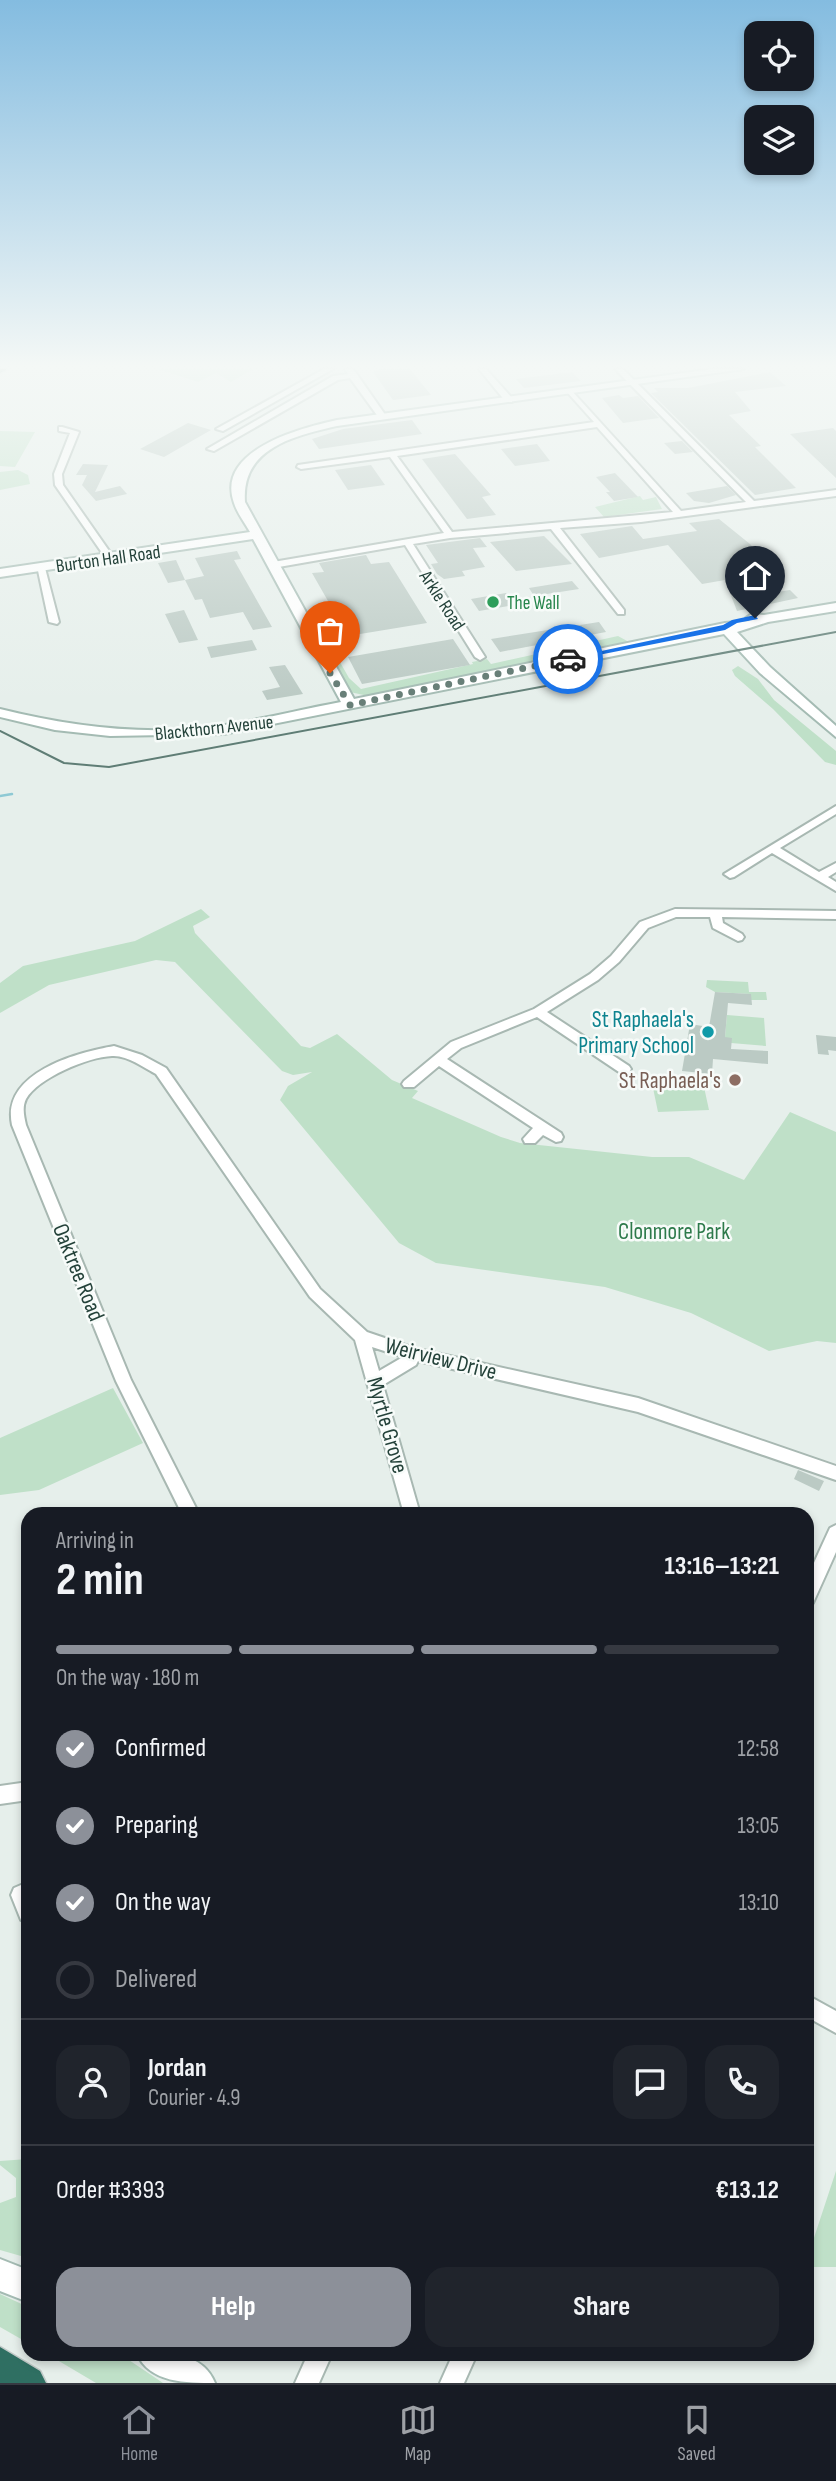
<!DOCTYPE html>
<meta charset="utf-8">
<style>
:root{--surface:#171b24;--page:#20242c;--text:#f1f3f6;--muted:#9ea1a6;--line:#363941;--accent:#8c9099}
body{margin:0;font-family:"Sofia Sans Condensed",sans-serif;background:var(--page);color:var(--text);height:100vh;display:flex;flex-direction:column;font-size:26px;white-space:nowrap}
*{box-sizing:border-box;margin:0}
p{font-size:23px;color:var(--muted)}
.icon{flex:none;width:38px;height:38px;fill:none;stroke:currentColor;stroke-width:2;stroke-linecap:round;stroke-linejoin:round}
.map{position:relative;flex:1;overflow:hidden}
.details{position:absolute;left:21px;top:1507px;width:793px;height:854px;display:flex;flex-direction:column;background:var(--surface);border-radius:21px;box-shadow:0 4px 10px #0003}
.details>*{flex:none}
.fabs{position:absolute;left:744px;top:21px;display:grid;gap:14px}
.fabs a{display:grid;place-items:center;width:70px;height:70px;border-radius:14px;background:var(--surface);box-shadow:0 4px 10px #0003;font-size:35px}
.pin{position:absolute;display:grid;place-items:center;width:60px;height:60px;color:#fff;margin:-72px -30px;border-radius:50% 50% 50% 0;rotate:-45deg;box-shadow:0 0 7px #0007}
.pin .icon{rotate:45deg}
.courier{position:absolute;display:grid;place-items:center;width:70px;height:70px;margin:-35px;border:5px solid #1a73e8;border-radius:50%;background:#fff;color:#222;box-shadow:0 2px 9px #0007}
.overview em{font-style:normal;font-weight:700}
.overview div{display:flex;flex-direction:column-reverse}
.overview{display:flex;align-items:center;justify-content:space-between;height:119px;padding:0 35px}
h1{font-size:46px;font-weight:700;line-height:52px}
.bar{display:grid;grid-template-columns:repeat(4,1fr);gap:10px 7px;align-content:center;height:84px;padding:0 35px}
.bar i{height:9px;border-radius:5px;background:var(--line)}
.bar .selected{background:var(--accent)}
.bar p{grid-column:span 4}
.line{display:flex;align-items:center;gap:18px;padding:0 35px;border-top:2px solid var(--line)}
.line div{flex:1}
.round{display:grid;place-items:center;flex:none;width:74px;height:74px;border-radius:21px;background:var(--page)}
ol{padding:0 35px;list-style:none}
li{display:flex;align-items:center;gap:21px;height:77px}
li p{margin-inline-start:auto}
li .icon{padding:7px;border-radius:50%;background:var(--accent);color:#fff;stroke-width:4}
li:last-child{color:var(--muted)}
li i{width:38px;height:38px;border:4px solid var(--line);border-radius:50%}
.cta{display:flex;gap:14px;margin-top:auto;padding:14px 35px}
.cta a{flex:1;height:80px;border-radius:21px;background:var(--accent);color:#fff;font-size:28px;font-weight:700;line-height:80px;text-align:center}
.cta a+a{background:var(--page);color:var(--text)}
.menu{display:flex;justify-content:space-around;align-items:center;height:98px;border-top:2px solid var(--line);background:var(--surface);font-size:19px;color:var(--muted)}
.menu a{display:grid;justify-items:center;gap:4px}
.menu .selected{color:var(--accent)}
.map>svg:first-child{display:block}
</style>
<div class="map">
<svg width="836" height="2383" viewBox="0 0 836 2383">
<rect width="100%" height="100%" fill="#e6efeb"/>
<!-- green -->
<path fill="#bfe0c8" d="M158 369H253L231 382 216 373 198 382Z
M0 431 35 432 15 467 0 466Z
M18 470 28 475 30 484 0 490V472Z
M640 496 643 500 656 497 662 509 604 517 595 507Z
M618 636 629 642 368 696 350 692 324 651 332 648 349 678 361 689 473 664 472 662 487 659 491 664Z
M738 666 758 679 774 700 836 751V765L825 762 773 709 735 676 732 670Z
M201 909 210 917 193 926 195 933 301 1046 310 1048 337 1034 392 1080 418 1091 412 1098 501 1137 520 1143 652 1157H689L744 1180 790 1112 836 1132V1343L817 1341 769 1351 691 1313 605 1287 436 1263 399 1243 280 1100 288 1086 312 1072 293 1075 282 1071 175 962 156 960 49 985 0 1013V983L23 966 135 941Z
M707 980 748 982 749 992H766L767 1000H751L750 994 715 992 706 987Z
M727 1015 764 1018 766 1046 731 1043 725 1037Z
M704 1087 709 1110 658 1112 653 1088Z
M113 1388 143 1443 39 1490 0 1495V1438Z
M28 2159V2258L0 2250V2203L16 2197V2178L0 2165V2161Z
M836 2171V2267H807V2259Z
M0 2294 28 2307V2343L0 2327Z
M47 2354H120L163 2383H96Z"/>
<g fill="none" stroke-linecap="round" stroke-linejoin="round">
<!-- stream -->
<path stroke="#8ec9d4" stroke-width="2.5" d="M0 796 12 794"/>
</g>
<!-- building -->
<path fill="#bbcac4" d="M379 369H410L431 395 393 400 373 372Z
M572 372 581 381 524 388 516 379Z
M770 372 786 386 735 392 751 411 729 415 761 446 755 447 796 488 755 495 651 393 658 392 654 388H688Z
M619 395 623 398 638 396 659 418 623 423 602 398Z
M412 420 422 434 319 449 312 439 343 429Z
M188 423 211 430 164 457 140 449Z
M833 428 836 431V478L790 434Z
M682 441 693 452 675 454 664 443Z
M537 444 550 461 515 466 501 449Z
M455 454 491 495 482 497 496 515 467 519 422 459Z
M83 464 108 465 95 492 120 486 127 494 96 501 82 485 87 475H76Z
M371 465 385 485 348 490 335 470Z
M615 473 638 497 614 501 606 492H610L596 477Z
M727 486 736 495 709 503 694 501 686 493Z
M719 519 750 544 775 571 734 579 750 596 790 590 798 598 737 611 725 580 702 584 668 545 599 558 580 534 632 526 643 539 697 531 689 523Z
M544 536 572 564 516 571 490 542Z
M480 538 487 547 473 548 485 567 462 571 465 576 444 579 437 574 431 564 438 563 426 545Z
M237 551 241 559 234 560 272 627 253 630 243 612 210 618 202 599 195 600 185 580 168 583 158 563 176 560 185 580 204 576 195 558Z
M366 555 371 564 389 562 427 623 348 636 312 573 324 572 319 563Z
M572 581 579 589 534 596 529 588Z
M506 593 515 605 479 611 471 599Z
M184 610 198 640 179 643 165 614Z
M599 622 606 632 500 652 491 639Z
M453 639 470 665 362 684 348 657Z
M252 640 257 650 211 658 207 647Z
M285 665 303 694 267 700 262 691 280 687 269 667Z
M715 992 751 994 752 1005 728 1003 725 1037 732 1038 731 1049 768 1051V1064L713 1059 712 1074 682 1071 690 1024 709 1027Z
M816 1035 836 1037V1051L828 1050 829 1055 818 1054Z
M798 1470 824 1481 819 1491 794 1479Z"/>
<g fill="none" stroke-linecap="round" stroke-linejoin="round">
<defs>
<path id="street" d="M324 369H333L223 431 216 429Z
M345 369H352L356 373 386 416 385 418H379L350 378 338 380 214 451 207 449 333 376 348 374Z
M479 369H486L512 398V402H506Z
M615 369H623L754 501 836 490V496L641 522 560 528 624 610V614H618L551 529 450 538 413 544 485 657 480 660 475 657 405 545 273 568 269 565 273 562 444 533 390 457 301 469 297 467 298 465 594 422 567 392 571 390 681 511 746 502ZM597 427 673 512 452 532 397 456Z
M62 427 79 432 62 474 63 485 114 558 113 560H107L55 485 54 474 70 433 59 431V427Z
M37 566 45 568 59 622 57 624 49 622Z
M836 806V814L780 848 819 872 836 863V872L828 877 836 882V891L772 853 734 877 730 878 724 874Z
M675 909 836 911V919L722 917 723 923 742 934 744 937 742 940 738 941 713 928 710 917H676L648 928 619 962 598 980 547 1012 629 1066 631 1069 629 1072H619L537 1017 461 1048 447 1059 561 1133 563 1137 561 1141 556 1142 543 1135 535 1143H525L523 1139 533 1128 439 1066 414 1087H404L402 1084 404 1081 451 1042 534 1009 590 974 611 956 640 922Z
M114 1046 142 1055 166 1068 320 1289 367 1332 414 1348 638 1398 836 1466V1480L638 1412 418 1361 416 1365 383 1385 420 1514H404L355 1340 310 1297 156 1074C143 1067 127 1055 112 1056 88 1057 38 1078 26 1099 22 1107 24 1116 26 1125L131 1380 199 1514H182L116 1381 12 1125C1 1073 75 1053 114 1046ZM372 1347 403 1357 379 1371Z
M836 1525V1552L813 1603 807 1605V1578L830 1528Z
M28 1782V1800L0 1804V1786Z
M21 1885 28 1888V1923L21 1920 11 1895 14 1888Z
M807 1995 836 2011V2033L807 2017Z
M308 2354H332L319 2383H295Z
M453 2354H477L464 2383H440Z"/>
<path id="secondary" d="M713 369H744L337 426C294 436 241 448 245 502L354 699 725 623 750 621 746 618 752 614 764 615 836 603V611L768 622 737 632 770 667 836 726V737L760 673 724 634 223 734 110 736 55 730 0 717V709C72 727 151 737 225 725 264 719 303 709 341 702L253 539 0 577V569L250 532C245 523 237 513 234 503 215 450 301 428 337 420Z
M0 2259 28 2270V2302L0 2291Z
M137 2354C166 2353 202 2351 215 2383 186 2383 150 2383 137 2354Z"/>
<path id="highway" d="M0 369H6V370L0 373Z
M0 2347 40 2371 46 2383H0Z"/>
</defs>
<!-- street casing -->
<use href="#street" stroke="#a8b8b2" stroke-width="4"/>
<!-- secondary casing -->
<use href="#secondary" stroke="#a4bbb3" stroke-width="4"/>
<!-- highway casing -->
<use href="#highway" stroke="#c2cac8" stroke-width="3"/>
<!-- street -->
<use href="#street" fill="#fff" fill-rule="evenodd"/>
<!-- secondary -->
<use href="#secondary" fill="#fff" fill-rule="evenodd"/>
<!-- highway -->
<use href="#highway" fill="#2f6f62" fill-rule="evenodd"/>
<!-- tram -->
<path stroke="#5f7d75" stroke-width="2" d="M0 731 64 763 109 767 836 632"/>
</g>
<!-- sky -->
<linearGradient id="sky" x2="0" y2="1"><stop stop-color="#84bce0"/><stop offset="0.52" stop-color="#f4f8f6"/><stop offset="1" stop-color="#f4f8f6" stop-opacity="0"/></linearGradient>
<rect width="836" height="703" fill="url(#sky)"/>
<!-- route -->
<path fill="#1a73e8" d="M755 615 758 619 737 623 725 630 568 661 564 659 723 625 732 620Z"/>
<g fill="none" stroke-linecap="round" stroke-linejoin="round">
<!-- done -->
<path stroke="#687f78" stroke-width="7" stroke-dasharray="0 12.6" d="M330 673 350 705 568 659"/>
</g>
<!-- markers -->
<circle fill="#2e9e5b" stroke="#f7fbf9" stroke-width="2.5" cx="493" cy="602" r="7"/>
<circle fill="#0f9aa8" stroke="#f7fbf9" stroke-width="2.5" cx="708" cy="1032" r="7"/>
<circle fill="#8d6e63" stroke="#f7fbf9" stroke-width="2.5" cx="735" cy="1080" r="7"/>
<g text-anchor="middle" stroke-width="5" stroke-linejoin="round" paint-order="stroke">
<!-- far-street labels -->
<g font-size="19" fill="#24423a" stroke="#f7fbf9">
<text transform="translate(108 558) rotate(-8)" y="7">Burton Hall Road</text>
<text transform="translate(443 600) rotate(57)" y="7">Arkle Road</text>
<text transform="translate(214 727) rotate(-6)" y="7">Blackthorn Avenue</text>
</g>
<!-- far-leisure labels -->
<g font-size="19" fill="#27864d" stroke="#f7fbf9" text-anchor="start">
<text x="507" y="609">The Wall</text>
</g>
<!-- culture labels -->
<g font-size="23" fill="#0d838f" stroke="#f7fbf9" text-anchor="end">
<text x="694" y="1027">St Raphaela's<tspan x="694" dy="26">Primary School</tspan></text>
</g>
<!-- education labels -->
<g font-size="23" fill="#785e54" stroke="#f7fbf9" text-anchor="end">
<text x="721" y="1088">St Raphaela's</text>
</g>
<!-- park labels -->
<g font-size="23" fill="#2d7a4b" stroke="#f7fbf9">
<text x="674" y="1239">Clonmore Park</text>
</g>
<!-- street labels -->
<g font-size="23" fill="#24423a" stroke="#f7fbf9">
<text transform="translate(79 1272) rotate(68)" y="8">Oaktree Road</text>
<text transform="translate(441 1358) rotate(14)" y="8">Weirview Drive</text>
<text transform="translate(388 1425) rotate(74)" y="8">Myrtle Grove</text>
</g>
</g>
</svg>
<div class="fabs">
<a><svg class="icon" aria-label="locate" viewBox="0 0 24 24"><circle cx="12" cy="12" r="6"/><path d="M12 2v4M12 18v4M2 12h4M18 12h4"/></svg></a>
<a><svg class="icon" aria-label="layers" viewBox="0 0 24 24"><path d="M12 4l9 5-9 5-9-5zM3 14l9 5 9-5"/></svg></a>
</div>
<div class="pin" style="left:330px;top:673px;background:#ea580c"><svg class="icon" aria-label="bag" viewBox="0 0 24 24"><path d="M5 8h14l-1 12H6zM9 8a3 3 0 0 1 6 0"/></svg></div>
<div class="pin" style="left:755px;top:618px;background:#1f2937"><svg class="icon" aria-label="home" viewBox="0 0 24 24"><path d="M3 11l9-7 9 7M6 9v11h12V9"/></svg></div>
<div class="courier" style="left:568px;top:659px"><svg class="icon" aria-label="car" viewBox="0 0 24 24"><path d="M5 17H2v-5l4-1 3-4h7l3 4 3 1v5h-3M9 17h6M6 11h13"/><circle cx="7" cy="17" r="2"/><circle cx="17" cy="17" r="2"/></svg></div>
<section class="details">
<div class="overview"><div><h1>2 min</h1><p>Arriving in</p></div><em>13:16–13:21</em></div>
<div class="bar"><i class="selected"></i><i class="selected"></i><i class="selected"></i><i></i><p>On the way · 180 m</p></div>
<ol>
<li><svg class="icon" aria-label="check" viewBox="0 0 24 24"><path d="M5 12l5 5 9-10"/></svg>Confirmed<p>12:58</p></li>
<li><svg class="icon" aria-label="check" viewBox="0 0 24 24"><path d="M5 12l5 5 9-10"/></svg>Preparing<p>13:05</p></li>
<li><svg class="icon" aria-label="check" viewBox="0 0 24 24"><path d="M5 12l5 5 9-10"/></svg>On the way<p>13:10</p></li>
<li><i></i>Delivered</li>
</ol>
<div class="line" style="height:126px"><a class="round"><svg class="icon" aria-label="person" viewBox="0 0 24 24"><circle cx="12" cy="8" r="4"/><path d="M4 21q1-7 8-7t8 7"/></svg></a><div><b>Jordan</b><p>Courier · 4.9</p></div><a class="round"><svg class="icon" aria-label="chat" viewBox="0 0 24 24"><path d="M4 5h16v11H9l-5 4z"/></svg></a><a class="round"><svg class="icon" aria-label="phone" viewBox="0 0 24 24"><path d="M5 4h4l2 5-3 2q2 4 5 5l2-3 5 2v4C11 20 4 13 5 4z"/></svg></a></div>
<div class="line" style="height:91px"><div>Order #3393</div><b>€13.12</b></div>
<div class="cta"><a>Help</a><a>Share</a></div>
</section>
</div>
<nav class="menu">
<a class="selected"><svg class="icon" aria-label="home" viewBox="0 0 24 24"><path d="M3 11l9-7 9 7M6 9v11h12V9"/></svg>Home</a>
<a><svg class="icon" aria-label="map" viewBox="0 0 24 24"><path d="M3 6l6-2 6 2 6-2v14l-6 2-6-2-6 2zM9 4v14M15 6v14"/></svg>Map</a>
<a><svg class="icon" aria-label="saved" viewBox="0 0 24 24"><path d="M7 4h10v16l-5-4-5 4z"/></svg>Saved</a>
</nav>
